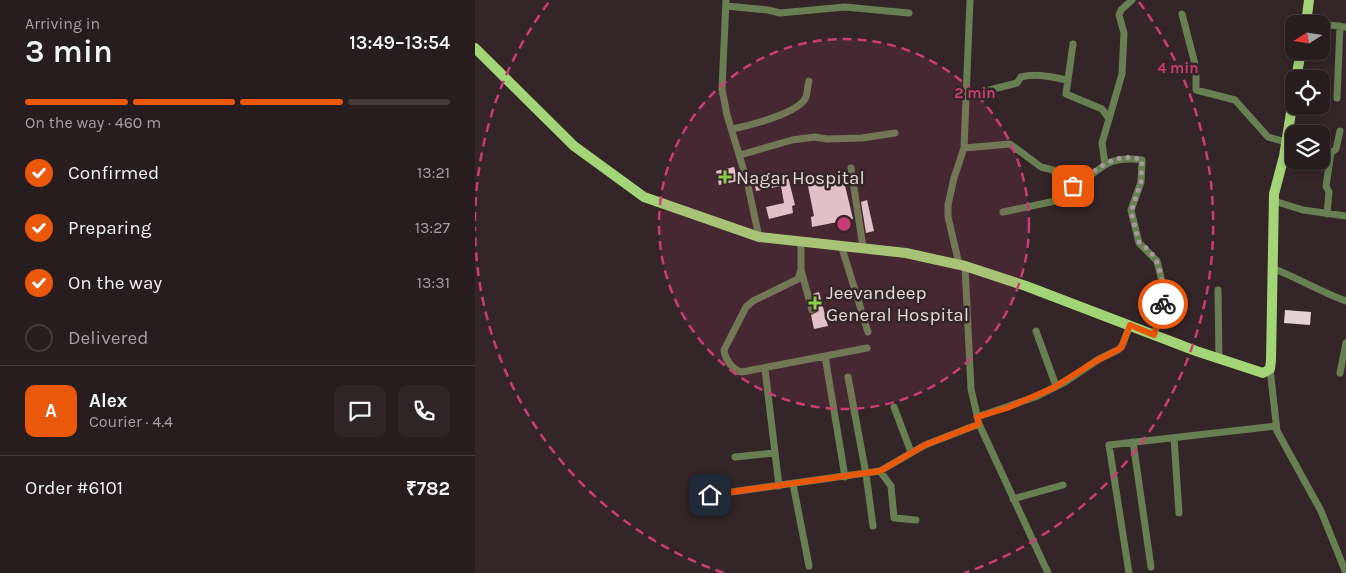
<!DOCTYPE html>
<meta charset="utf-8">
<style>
:root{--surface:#271c1e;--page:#2f2527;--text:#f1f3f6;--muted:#a4a1a4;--line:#433a3c;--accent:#ea580c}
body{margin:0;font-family:Karla,sans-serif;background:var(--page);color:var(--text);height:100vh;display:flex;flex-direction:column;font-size:19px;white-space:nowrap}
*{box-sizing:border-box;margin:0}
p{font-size:16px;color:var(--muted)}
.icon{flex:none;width:28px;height:28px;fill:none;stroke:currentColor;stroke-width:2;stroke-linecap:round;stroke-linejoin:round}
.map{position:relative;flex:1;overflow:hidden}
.side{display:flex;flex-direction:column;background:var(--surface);width:475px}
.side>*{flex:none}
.needle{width:32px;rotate:258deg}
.buttons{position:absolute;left:810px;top:15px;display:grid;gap:10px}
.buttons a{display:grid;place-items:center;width:45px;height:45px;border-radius:10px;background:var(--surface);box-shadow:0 2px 8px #0003,0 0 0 1px var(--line);font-size:25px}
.pin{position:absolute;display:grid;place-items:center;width:42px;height:42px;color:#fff;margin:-21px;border-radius:10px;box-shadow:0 2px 8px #0006}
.courier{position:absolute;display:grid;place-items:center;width:50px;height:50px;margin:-25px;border:4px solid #ea580c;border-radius:50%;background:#fff;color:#222;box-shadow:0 1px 6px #0007}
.overview em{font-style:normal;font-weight:600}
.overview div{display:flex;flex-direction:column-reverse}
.overview{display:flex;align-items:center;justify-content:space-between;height:85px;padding:0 25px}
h1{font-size:32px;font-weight:600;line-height:38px}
.bar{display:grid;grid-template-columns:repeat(4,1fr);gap:8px 5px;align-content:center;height:60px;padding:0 25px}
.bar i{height:6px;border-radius:4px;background:var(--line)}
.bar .selected{background:var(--accent)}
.bar p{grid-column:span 4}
.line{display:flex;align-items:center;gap:12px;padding:0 25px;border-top:1px solid var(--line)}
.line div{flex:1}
.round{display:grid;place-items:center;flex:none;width:52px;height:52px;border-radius:10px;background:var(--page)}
ol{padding:0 25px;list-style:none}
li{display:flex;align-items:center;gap:15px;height:55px}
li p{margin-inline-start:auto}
li .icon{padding:5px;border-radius:50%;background:var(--accent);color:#fff;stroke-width:4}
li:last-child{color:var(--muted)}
li i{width:28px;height:28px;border:2px solid var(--line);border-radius:50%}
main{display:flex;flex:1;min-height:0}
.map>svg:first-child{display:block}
</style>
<main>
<section class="side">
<div class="overview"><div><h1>3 min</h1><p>Arriving in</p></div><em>13:49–13:54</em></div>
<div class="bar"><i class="selected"></i><i class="selected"></i><i class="selected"></i><i></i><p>On the way · 460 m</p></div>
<ol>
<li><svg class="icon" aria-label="check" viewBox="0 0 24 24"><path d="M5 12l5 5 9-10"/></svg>Confirmed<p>13:21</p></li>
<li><svg class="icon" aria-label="check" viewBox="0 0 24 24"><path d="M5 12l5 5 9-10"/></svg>Preparing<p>13:27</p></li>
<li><svg class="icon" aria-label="check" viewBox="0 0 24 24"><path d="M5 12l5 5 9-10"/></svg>On the way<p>13:31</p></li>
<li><i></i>Delivered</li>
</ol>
<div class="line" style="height:90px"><b class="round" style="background:var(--accent);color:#fff">A</b><div><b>Alex</b><p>Courier · 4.4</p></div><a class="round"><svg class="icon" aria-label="chat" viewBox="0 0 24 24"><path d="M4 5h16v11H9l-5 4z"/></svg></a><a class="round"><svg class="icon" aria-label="phone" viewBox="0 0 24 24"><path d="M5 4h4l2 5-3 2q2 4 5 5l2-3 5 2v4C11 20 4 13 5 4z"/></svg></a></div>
<div class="line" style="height:65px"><div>Order #6101</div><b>₹782</b></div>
</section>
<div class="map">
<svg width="871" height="573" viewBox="0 0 871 573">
<rect width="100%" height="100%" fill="#342528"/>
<!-- building -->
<path fill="#e5d2d5" d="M259 167 263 181 244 185 241 171Z
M367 173 378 219 337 227 336 217 339 216 333 186H336L334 179Z
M304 175 305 179 313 177 320 205 317 206 318 213 294 219 291 207 309 203 306 186 281 191 279 180Z
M392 200 399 231 391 233 386 202Z
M344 292 353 326 339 329 336 315 342 312 338 294Z
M810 310 836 312 835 325 809 323Z"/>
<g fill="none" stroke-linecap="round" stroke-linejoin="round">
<!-- minor -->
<path stroke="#677f53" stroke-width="7" d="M251 0 247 89 252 115 272 181 284 237
M251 6 293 10 305 13 370 7 434 13
M707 14 721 68V90L760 100 793 137 811 142
M846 24 871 27
M598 44 591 94 627 109 634 119
M491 96 542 83 546 77C561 73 576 77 592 80
M862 98 865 26
M257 129C273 126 325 113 331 97 333 92 332 86 334 81
M489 148 535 144 566 167 578 170 591 191
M265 155 317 140 340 137 352 139 387 138 420 133
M630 164 627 143 647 74 649 33 644 15 646 10 657 0
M376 168 388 247
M799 201 828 210 871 216
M528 212 590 199 594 187C627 175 625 154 667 160L666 182 656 210 664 243 682 261 687 281V311L679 335
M852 214 854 192 851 186 856 153 861 149 865 131
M326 242V269L323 279 278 301 271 307 249 350C250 359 258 371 267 372L392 348
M366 245 393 332
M484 264 473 217V205L479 178 489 148 495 0
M490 266 496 389 504 424 573 573
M797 268C823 278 846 292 871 301
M326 270 337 310
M743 290 744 359
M561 331 581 386
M350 356 370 477
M290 369 304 486
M795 369 802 431 846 511 871 573
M865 373 871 343
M373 377 391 474 398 526
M419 407 436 452
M502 417 560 397 590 382 624 359 643 350 647 346 655 325
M699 438 704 513
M658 442 676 567
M260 457 300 453
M405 471 416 486 419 518 441 520
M318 484 334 566
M235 495 405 471 450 445 504 424
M538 499 588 485
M654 573 634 445 801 426"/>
<!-- primary -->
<path stroke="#a4d478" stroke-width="10" d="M831 24 834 0
M0 48 99 146 169 197 284 237 431 253 490 266 551 286 721 351 788 373 795 369 796 360 799 194 809 156 819 94
M821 79 826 51"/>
</g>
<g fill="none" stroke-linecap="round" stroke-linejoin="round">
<!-- done -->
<path stroke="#a5999c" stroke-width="5" stroke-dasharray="0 9" d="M598 186C621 172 638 150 667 160L666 182 656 212 664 242 676 252 683 264 687 281 688 304"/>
<!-- route -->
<path stroke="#ea580c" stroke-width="6" d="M235 495 405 471 450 445 504 424 502 417 532 408 578 388 619 362 646 348 655 325 679 335 688 304"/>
</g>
<!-- distance rings -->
<circle cx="369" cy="224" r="185" fill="#c83e74" fill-opacity=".12"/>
<g fill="none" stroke="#c83e74" stroke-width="2.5" stroke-dasharray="9 6">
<circle cx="369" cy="224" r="185"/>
<path d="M249 573A369 369 0 0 1 0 227M0 221A369 369 0 0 1 74 2M664 2A369 369 0 0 1 489 573"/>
</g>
<!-- markers -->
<g fill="#8cce45" stroke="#342528" stroke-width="2">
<path d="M247.5 169.5h5v5h5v5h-5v5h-5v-5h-5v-5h5z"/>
<path d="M337.5 295.5h5v5h5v5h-5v5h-5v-5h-5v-5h5z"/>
</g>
<g text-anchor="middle" stroke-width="5" stroke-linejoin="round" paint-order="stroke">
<!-- poi labels -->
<g font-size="19" fill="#e2d8da" stroke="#342528" text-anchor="start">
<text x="261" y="184">Nagar Hospital</text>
<text x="351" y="299">Jeevandeep<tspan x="351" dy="22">General Hospital</tspan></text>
</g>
</g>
<circle cx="369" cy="224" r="8" fill="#c83e74" stroke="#342528" stroke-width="2.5"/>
<g font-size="15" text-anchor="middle" font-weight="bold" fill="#c83e74" stroke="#342528" stroke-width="5" stroke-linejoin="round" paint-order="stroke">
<text x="703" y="73">4 min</text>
<text x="500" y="98">2 min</text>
</g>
</svg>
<div class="buttons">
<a><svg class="needle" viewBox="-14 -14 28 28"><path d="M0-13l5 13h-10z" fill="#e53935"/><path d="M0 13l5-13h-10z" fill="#a4a1a4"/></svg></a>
<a><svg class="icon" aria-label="locate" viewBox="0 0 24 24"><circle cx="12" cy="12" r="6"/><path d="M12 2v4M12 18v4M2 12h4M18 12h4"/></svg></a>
<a><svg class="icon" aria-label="layers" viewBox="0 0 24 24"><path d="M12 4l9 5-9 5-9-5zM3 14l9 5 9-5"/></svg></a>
</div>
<div class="pin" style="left:598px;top:186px;background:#ea580c"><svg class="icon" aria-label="bag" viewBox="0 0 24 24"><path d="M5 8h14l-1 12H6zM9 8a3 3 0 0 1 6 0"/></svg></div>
<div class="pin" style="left:235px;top:495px;background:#1f2937"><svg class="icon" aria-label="home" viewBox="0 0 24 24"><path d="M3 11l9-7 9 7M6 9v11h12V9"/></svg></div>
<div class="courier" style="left:688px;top:304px"><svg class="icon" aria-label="bike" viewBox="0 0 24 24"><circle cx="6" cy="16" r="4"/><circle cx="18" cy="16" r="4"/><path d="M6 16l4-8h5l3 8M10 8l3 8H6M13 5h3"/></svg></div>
</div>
</main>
